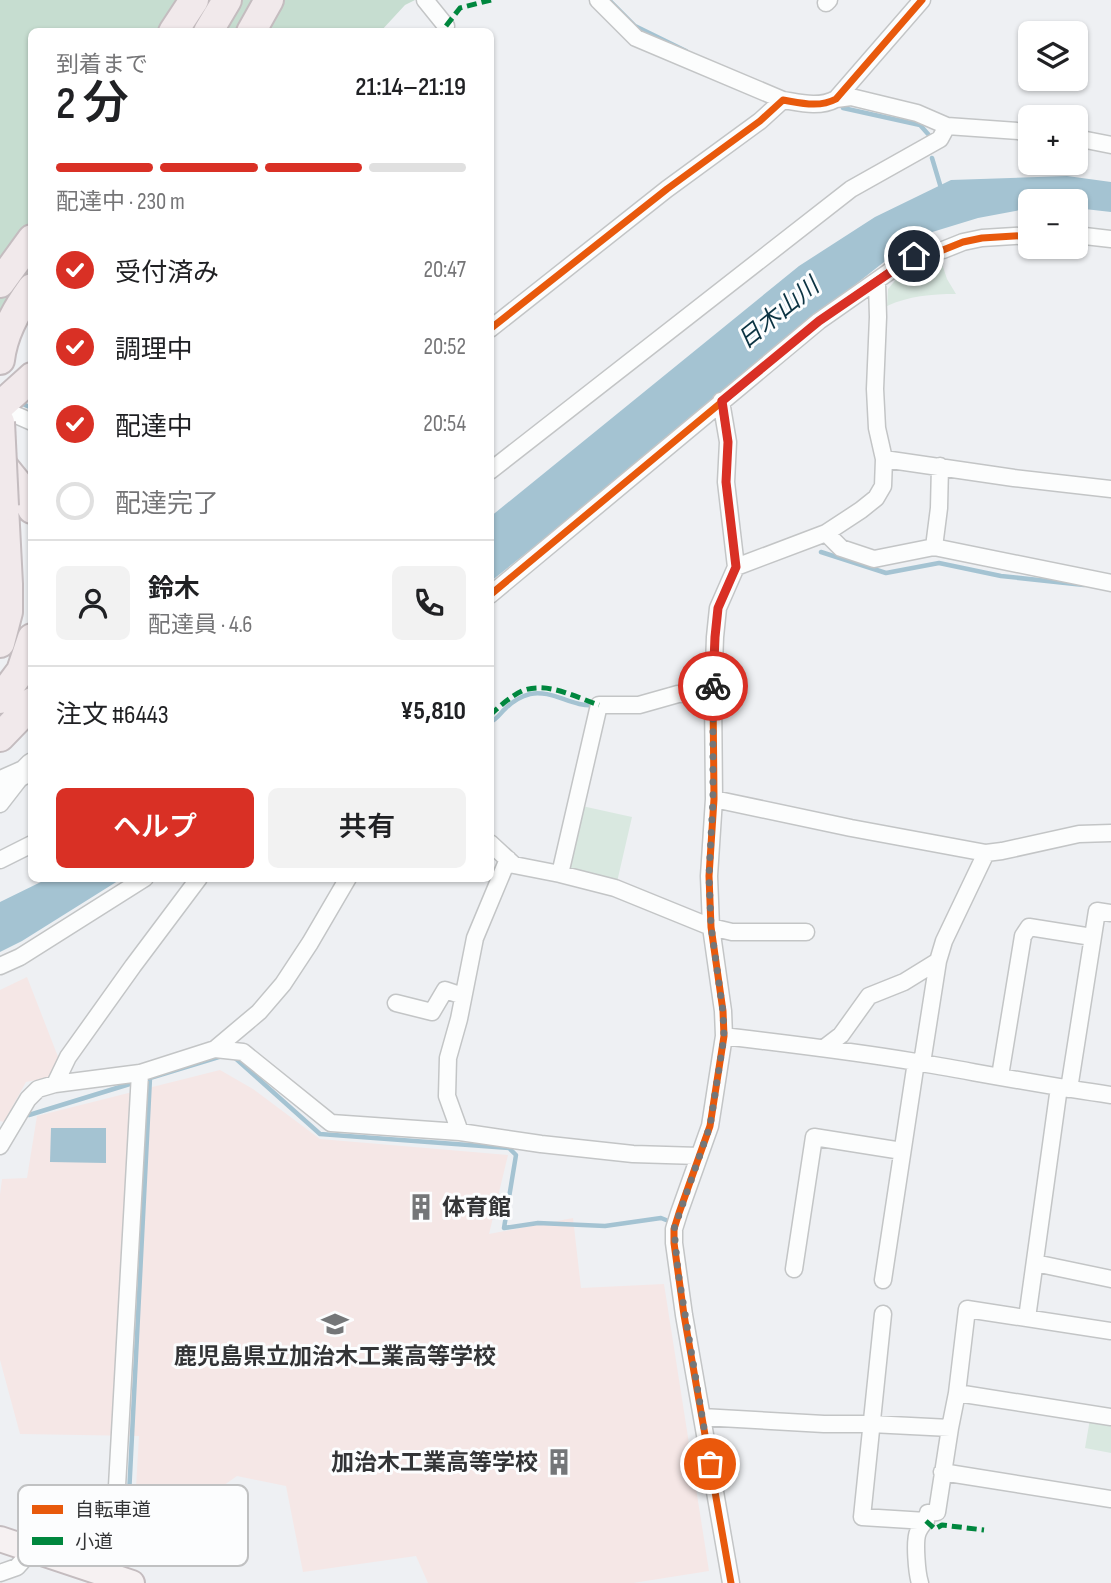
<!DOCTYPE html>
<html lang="ja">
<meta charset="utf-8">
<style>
:root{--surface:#fff;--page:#f2f2f2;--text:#202124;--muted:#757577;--line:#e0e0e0;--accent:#d93025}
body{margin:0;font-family:"Sofia Sans Condensed","Noto Sans JP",sans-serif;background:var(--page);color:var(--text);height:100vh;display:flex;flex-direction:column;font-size:26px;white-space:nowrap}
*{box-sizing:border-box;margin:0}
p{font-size:23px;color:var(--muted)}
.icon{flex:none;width:38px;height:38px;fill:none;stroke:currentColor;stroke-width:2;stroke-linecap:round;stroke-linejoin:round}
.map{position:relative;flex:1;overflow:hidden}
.details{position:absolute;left:28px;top:28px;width:466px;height:854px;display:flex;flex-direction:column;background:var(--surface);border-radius:10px;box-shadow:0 2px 5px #0004}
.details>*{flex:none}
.controls{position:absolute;left:1018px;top:21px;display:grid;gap:14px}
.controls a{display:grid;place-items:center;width:70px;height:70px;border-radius:10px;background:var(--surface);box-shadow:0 2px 5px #0004;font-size:35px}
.pin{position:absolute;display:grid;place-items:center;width:60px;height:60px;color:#fff;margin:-30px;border:4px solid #fff;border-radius:50%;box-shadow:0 2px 7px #0007}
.courier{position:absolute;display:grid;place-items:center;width:70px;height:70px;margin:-35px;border:5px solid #d93025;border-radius:50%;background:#fff;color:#222;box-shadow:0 2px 9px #0007}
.overview em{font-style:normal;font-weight:600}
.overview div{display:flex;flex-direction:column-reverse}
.overview{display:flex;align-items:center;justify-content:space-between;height:119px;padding:0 28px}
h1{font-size:46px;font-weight:600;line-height:52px}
.bar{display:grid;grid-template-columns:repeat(4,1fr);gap:10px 7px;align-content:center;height:84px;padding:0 28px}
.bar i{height:9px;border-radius:5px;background:var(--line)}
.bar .active{background:var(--accent)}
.bar p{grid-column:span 4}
.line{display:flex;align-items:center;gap:18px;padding:0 28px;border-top:2px solid var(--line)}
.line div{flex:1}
.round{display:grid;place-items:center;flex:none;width:74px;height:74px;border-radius:10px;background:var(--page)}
ol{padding:0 28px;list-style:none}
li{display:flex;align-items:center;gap:21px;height:77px}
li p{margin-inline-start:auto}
li .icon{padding:7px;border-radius:50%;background:var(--accent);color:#fff;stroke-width:4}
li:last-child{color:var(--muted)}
li i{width:38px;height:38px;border:4px solid var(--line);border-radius:50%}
.button{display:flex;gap:14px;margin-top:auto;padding:14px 28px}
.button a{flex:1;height:80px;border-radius:10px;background:var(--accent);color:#fff;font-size:28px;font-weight:600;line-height:80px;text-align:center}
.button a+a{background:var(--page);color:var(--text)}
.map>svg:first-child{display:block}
</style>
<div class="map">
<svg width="1111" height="1583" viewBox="0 0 1111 1583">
<rect width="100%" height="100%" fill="#eef0f3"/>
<!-- education -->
<path fill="#f5e7e6" d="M27 977 62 1067 56 1076 26 1082 4 1122 0 1121V990Z
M220 1070 253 1089 320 1139 508 1155 489 1234 573 1218 581 1288 664 1284 709 1571 633 1583H428L416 1556 303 1572 286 1486 237 1476 169 1524 134 1522 139 1436 20 1434 0 1360V1195L2 1179 27 1178 37 1116Z"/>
<!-- green -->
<path fill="#d9e8e0" d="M940 258 947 279 956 294C931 294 909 296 887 306L888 289 898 277Z
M582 806 632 817 617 882 571 872 566 865Z
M1090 1419 1111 1423V1453L1085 1448Z"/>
<!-- forest -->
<path fill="#c6ddd0" d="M0 0H415L405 5 381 31 32 32 31 317 0 314Z"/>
<!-- water -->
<path fill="#a4c3d2" d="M1067 176 1111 182V212L1076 208V201H1031V208L978 218 929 233 884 262 753 365 550 534 490 582V517L799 266 875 217 951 180Z
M49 878 121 879 22 941 0 952V902Z
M51 1128H106V1163L50 1162Z"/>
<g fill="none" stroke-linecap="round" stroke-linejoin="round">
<!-- stream -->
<path stroke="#a4c3d2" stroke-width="4.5" d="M610 1 635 26 686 51
M843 108 920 125 928 134
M932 158 941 188
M490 344 491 343
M18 402 32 408
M821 552 886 573 939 563 1001 576 1084 585
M490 722C498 719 500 713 506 708 512 702 522 696 530 694 552 689 573 708 595 705
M234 1057 320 1134 509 1148 516 1155 504 1228 538 1223 605 1226 661 1218 666 1220
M29 1115 133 1083
M127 1535 150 1078 222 1056"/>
<defs>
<path id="street" d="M425 0 446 26 445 32
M598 0 636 38 783 100
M826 3 829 0
M836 99 851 97 917 113 947 126 1031 132
M1076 138 1111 145
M1076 235 1111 239
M490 329 667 189 760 121 783 100C801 103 819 108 836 99L922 0
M721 401 728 442 726 482 736 567 718 608 715 637 713 693 714 799 709 876 711 927 723 1011 724 1036 710 1126 679 1213 674 1229V1243L684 1315 731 1583
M0 408 32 422
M884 459 1014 478 1111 489
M490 471 851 189 940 139 947 126
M826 533 841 548 874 559 934 547 1111 583
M934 547 939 508 940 466
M736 567 826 533 861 510 876 498 883 486 884 459 877 428 875 389 878 317 877 282
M490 595 819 321 896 267 914 256 943 250 963 242 982 238 1031 235
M714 799 851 828 986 853 1002 851 1079 834 1111 833
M0 804 24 773
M490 843 514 865 560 874 615 888 711 927 732 932H806
M0 860 32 844
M560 874 599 705H639L678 694 713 693
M0 966 20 957 145 878
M396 1003 432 1012 445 990 463 996
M724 1036C788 1044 852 1051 916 1062 980 1073 1046 1086 1111 1095
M824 1048 841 1035 869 996 904 982 938 961 944 941 986 853
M215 1049 243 1052 331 1123 460 1132 541 1144 633 1154 699 1156
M922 1063 938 961
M1000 1076 1023 936 1029 927 1092 937
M55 1084 68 1057 133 966 199 878
M1069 1089 1097 911 1111 913
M460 1132 447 1096 448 1058 459 1019 475 938 508 859
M0 1146 28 1099 38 1089 55 1084 140 1073 215 1049 259 1012 283 984 310 943 348 878
M1035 1263 1111 1279
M794 1269 814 1137 902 1151
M883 1280 916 1062
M883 1314 862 1517 926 1521
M1027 1318 1059 1087
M957 1393 1111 1417
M702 1417 824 1424H871L950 1428
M942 1472 1111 1499
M0 1573 17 1567 33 1549
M112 1576 140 1073
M920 1583C917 1574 914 1541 918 1532 921 1524 926 1523 928 1513L937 1512 950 1428 957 1393 967 1309 1111 1331"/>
<path id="secondary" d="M0 783 25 772 32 765"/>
<path id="primary" d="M0 1539 132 1583"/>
<path id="highway" d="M173 32 194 0
M208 32 227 0
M251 32 269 0
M0 283 32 239
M0 360C3 333 16 310 32 288
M0 406 32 377
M0 462 25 493 32 509
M0 643 8 612V584L4 506
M0 699 21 671 32 638
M0 737 27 709 32 702"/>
</defs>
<!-- street casing -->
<use href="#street" stroke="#c3c5c6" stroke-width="19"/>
<!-- secondary casing -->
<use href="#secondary" stroke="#c3c5c6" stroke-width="26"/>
<!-- primary casing -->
<use href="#primary" stroke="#c4bcbf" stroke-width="28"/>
<!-- highway casing -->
<use href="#highway" stroke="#c4bcbf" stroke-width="32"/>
<!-- street -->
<use href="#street" stroke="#fcfdfd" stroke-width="16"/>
<!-- secondary -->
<use href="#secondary" stroke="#fcfdfd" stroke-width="23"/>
<!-- primary -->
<use href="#primary" stroke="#f6f1f2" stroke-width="24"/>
<!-- highway -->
<use href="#highway" stroke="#f1e9eb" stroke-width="28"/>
<defs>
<path id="highway-bridge" d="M0 422 4 506"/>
</defs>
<!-- highway-bridge casing -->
<use href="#highway-bridge" stroke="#c4bcbf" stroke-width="32" stroke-linecap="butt"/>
<!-- highway-bridge -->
<use href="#highway-bridge" stroke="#f1e9eb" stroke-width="28"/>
<!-- quiet -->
<path stroke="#00873e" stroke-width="5" stroke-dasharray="10 5" stroke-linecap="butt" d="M446 26 460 8 491 0
M490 715C499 707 511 696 522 691 547 681 575 697 599 705
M926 1521 935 1529 942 1525 984 1530"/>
<defs>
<path id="cycleway" d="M490 329 667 189 760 121 783 100C801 103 819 108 836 99L922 0
M721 401 728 442 726 482 736 567 718 608 715 637 713 693 714 799 709 876 711 927 723 1011 724 1036 710 1126 679 1213 674 1229V1243L684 1315 731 1583
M490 595 819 321 896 267 914 256 943 250 963 242 982 238 1031 235"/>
</defs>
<!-- cycleway casing -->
<use href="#cycleway" stroke="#fcfdfe" stroke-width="11"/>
<!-- cycleway -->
<use href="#cycleway" stroke="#e8590c" stroke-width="7"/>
</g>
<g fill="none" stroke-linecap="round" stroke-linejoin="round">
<!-- done -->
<path stroke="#747678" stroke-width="7" stroke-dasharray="0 12.6" d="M710 1464 678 1272 674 1229 710 1126 724 1037 723 1012 711 926 709 876 713 799V686"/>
<!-- route -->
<path stroke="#d93025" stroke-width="9" d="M713 686 715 637 718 608 736 567 726 482 728 442 722 401 819 321 914 256"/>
</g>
<!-- icons -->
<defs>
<symbol id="building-bare" viewBox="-9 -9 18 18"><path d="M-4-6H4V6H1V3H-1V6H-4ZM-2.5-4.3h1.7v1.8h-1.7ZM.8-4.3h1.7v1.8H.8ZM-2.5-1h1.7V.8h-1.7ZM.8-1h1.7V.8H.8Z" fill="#747678" stroke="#fcfdfe" stroke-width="2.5" paint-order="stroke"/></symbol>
<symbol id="school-bare" viewBox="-9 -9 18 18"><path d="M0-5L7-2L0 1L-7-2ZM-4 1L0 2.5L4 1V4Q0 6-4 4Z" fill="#747678" stroke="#fcfdfe" stroke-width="2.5" paint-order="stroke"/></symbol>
</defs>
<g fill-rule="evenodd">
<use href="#building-bare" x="402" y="1188" width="38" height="38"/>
<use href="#school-bare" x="316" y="1305" width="38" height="38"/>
<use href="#building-bare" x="540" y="1443" width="38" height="38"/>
</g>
<g text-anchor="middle" stroke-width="6" stroke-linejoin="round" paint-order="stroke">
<!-- poi labels -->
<g font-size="23" font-weight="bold" fill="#333436" stroke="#fcfdfe" text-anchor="start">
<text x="442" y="1215">体育館</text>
<text x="335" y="1364" text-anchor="middle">鹿児島県立加治木工業高等学校</text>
<text x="538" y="1470" text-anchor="end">加治木工業高等学校</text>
</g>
<!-- water labels -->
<g font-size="24" font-style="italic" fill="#0b3342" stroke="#fcfdfe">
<text transform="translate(778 313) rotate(-39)" y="8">日木山川</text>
</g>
</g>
<!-- legend -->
<rect x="18" y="1485" width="230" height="81" rx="10" fill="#fcfdfe" stroke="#c0c1c2" stroke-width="2"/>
<rect x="32" y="1505" width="31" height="9" fill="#e8590c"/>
<rect x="32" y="1537" width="31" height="8" fill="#00873e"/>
<g font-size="19" fill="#333436">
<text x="75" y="1516">自転車道</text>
<text x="75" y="1548">小道</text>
</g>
</svg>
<div class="controls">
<a><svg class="icon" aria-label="layers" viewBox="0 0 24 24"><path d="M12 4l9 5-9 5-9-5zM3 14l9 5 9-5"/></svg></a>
<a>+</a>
<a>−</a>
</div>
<div class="pin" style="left:710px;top:1464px;background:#ea580c"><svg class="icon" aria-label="bag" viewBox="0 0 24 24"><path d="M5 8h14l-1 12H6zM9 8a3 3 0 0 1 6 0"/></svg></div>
<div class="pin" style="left:914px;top:256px;background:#1f2937"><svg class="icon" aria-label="home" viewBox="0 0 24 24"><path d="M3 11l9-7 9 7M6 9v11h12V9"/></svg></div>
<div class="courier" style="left:713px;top:686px"><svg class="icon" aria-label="bike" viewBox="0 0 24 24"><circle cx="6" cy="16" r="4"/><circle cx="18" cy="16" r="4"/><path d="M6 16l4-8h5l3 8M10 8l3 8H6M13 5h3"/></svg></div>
<section class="details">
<div class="overview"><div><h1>2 分</h1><p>到着まで</p></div><em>21:14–21:19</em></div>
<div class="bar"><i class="active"></i><i class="active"></i><i class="active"></i><i></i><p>配達中 · 230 m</p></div>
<ol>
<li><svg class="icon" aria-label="check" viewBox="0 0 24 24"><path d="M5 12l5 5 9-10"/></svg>受付済み<p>20:47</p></li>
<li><svg class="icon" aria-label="check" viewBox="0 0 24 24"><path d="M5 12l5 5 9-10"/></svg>調理中<p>20:52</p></li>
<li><svg class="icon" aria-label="check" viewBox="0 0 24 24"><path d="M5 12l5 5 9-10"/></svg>配達中<p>20:54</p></li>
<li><i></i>配達完了</li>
</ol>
<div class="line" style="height:126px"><a class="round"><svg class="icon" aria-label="person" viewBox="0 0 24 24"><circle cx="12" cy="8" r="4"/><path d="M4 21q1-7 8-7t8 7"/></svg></a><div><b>鈴木</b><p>配達員 · 4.6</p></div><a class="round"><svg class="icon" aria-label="phone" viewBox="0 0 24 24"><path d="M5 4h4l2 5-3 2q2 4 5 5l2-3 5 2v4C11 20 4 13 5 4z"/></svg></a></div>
<div class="line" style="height:91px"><div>注文 #6443</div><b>¥5,810</b></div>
<div class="button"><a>ヘルプ</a><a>共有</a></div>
</section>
</div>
